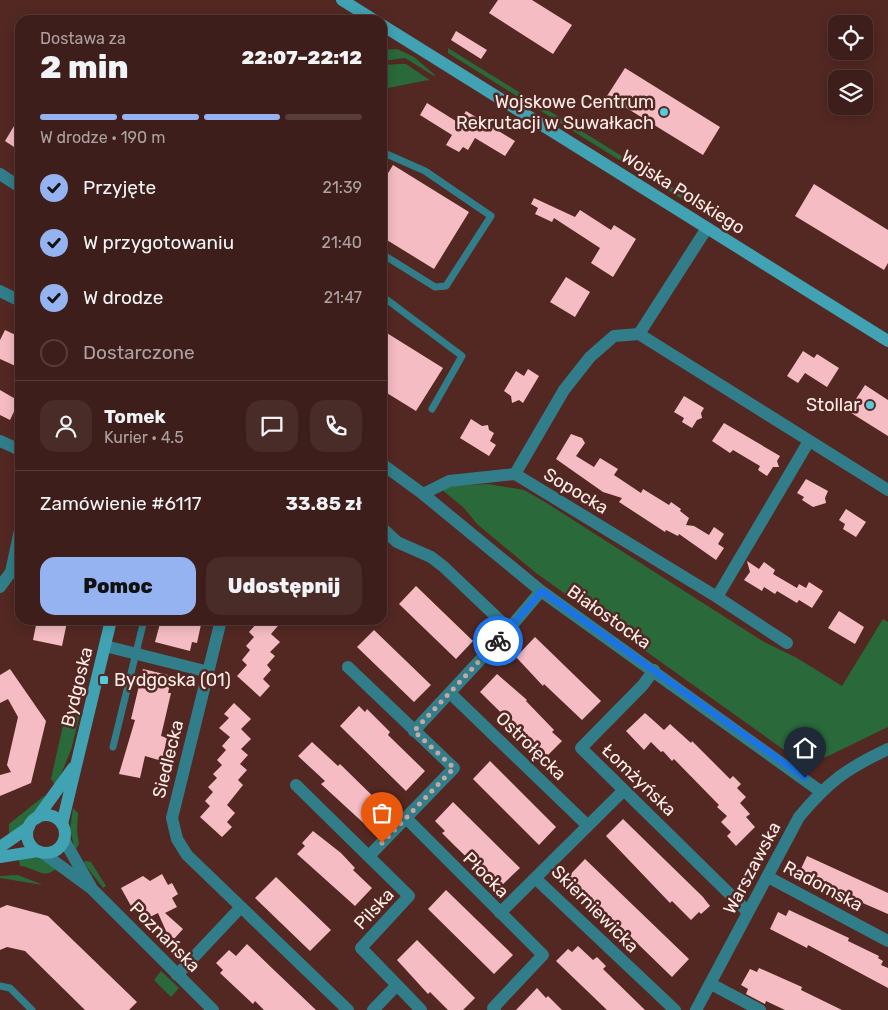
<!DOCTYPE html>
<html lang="pl">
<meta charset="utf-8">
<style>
:root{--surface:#3e1e1a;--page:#492b27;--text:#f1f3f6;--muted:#ada2a2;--line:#573c39;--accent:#95b2f1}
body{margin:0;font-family:Rubik,sans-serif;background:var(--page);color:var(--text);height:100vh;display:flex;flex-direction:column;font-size:19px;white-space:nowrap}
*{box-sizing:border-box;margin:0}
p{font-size:16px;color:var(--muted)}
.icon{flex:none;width:28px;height:28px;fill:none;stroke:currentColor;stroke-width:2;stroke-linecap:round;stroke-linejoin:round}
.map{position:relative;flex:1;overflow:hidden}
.side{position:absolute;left:15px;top:15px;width:372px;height:610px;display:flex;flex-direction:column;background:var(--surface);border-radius:15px;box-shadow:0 2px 12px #0003,0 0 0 1px var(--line)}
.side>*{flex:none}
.controls{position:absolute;left:828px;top:15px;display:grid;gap:10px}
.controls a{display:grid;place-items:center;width:45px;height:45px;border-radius:10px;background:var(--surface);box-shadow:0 2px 12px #0003,0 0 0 1px var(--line);font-size:25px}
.pin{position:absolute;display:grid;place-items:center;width:42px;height:42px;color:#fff;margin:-51px -21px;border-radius:50% 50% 50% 0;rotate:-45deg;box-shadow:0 0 5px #0007}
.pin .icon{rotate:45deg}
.courier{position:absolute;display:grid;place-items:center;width:50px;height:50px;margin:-25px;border:4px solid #1a73e8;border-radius:50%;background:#fff;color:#222;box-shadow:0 1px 6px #0007}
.overview em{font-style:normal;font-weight:800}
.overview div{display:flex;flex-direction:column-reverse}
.overview{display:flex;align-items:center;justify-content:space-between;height:85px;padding:0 25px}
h1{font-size:32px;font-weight:800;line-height:38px}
.bar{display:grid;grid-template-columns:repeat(4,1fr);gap:8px 5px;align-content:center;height:60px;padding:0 25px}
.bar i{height:6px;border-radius:4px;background:var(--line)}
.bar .current{background:var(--accent)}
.bar p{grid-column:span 4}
.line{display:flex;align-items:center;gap:12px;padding:0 25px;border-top:1px solid var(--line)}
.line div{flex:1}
.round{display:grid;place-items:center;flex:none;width:52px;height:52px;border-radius:15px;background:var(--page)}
ol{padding:0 25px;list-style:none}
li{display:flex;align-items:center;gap:15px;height:55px}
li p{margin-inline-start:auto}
li .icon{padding:5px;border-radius:50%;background:var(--accent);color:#111;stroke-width:4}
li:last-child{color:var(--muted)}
li i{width:28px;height:28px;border:2px solid var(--line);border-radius:50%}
.cta{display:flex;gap:10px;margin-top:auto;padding:10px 25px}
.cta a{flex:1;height:58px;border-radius:15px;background:var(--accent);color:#111;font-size:20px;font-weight:800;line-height:58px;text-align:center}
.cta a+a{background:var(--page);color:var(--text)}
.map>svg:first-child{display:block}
</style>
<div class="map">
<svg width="888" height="1010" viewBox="0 0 888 1010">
<rect width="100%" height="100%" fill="#532822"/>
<!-- green -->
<path fill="#29693a" d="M448 48 707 209 697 208 677 196 448 53Z
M397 49 414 57 435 75 434 76 405 58 383 61V50Z
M400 64H406L431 81 428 80 383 89V65Z
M488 484 524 490 545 502 764 642 797 658 842 686 883 619 888 622V727L822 759 810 760 794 757 536 573 477 524 464 508 441 489 452 486Z
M66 712 80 714 71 750 56 786 51 779Z
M44 796 48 797 29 820 9 834V824Z
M73 808 78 813 77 831 79 844 75 850 70 829Z
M41 857 57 868C43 881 36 867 20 866L19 859Z
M86 861 91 862 106 886 103 888 83 862Z
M18 875 43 885 0 878V876Z
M161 971 179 988 171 997 154 980Z"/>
<!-- building -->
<path fill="#f5bcc4" d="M498 0H532L572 25 553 54 489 13Z
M456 31 487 50 481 59 451 40Z
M625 68 720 127 703 155 607 96Z
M427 103 459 123 466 111 515 141 505 156 475 138 468 150 463 147 459 152 446 145 452 135 420 115Z
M20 116V151L5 141Z
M393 165 469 212 434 269 382 237V183Z
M814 184 888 230V263L884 270 795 216Z
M534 198 575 217 580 210 611 230 614 225 636 239 613 277 591 263 600 248 554 218 552 222 535 214 538 208 531 204Z
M566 277 590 292 575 317 550 302Z
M5 330 20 337V368L0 359V340Z
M382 330 443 368 416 411 382 390Z
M803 351 814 358 817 354 839 368 827 387 805 373 798 383 787 376Z
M528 369 539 376 523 403 519 400 512 403 511 396 504 391 516 371 524 376Z
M865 385 888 400V436L848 411Z
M0 390 19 401 10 420 0 415Z
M684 396 704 408 701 413 702 418 697 420 692 428 682 422 684 418 674 412Z
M471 419 482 426 488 425 489 430 494 433 490 441 496 445 489 456 460 438Z
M724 423 780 456 777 461 779 467H773L767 476 758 470 760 466 733 450 730 453 712 441Z
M571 434 582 438 585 443 576 456 594 467 600 458 618 469 614 475 641 493 643 489 669 505 671 502 681 509 680 511 689 518 686 525 694 526 709 535 714 527 724 534 718 544 724 548 716 560 679 534 678 536 666 530 665 532 619 502 622 498 603 492 556 459Z
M806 479 828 491 825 498 826 503 813 507 802 500 804 497 797 493Z
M846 509 866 522 856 537 843 529 845 524 839 520Z
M747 561 759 569 764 562 775 570 773 574 797 588 799 584 806 588 809 582 823 591 812 608 799 600 797 603 777 591 775 594 764 587 762 591 744 580 750 572Z
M416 586 473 641 456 659 399 604Z
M839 611 864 627 855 644 828 628Z
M37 620 67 622 62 646 33 640Z
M161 620H202L197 643 192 642 190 651 155 642Z
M260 620H283L271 634 280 642 270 652 275 656 267 665 271 670 263 679 270 686 260 697 237 676 247 665 242 660 250 650 246 646 254 637 249 632Z
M374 630 431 685 414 702 357 647Z
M535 637 601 701 582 720 544 684 543 686 516 657Z
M10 669 46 721 31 783 0 796V775L11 772 7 765 18 717 8 699 0 703V675Z
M143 669 172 676 168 693H171L161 736 167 738 162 761 145 756 140 778 119 774 135 720 131 719Z
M497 674 527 700 526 701 554 730 552 732 562 741 546 757 480 692Z
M234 703 251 719 241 729 251 739 241 749 248 755 240 764 247 770 238 780 243 785 227 805 235 813 227 822 232 827 222 837 200 817 210 806 205 801 213 792 208 787 217 778 213 774 222 765 217 760 226 750 222 746 230 737 219 728 229 718 224 714Z
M359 706 365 712 367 709 390 732 388 735 425 771 406 791 340 726Z
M645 713 664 730 670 724 691 743 692 741 730 779 733 776 741 784 737 788 746 797 740 803 750 814 746 817 755 827 736 846 727 836 731 832 721 822 727 816 717 807 719 805 674 759 672 761 663 751 661 752 651 742 644 750 626 731Z
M810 734 820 741 813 750 803 744Z
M312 742 338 766 340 764 388 811 370 829 321 784 325 781 298 756Z
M490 761 556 827 539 845 473 779Z
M453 802 520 868 501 886 487 872 484 874 456 847 442 833 445 831 435 821Z
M623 819 703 897 710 906 701 914 699 912 691 920 672 901 670 903 606 836Z
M313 831 341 853 355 868 353 870 372 888 355 906 297 854 305 846 302 843Z
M807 856 888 893V914L842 894 839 900 807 884 810 878 799 873Z
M585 859 689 959 672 977 602 909 600 912 575 889 578 886 568 877Z
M162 874 168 885 172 883 178 894 172 898 177 907 165 913 183 929 174 939 166 931 158 913 148 918 139 902 131 906 121 888 143 876 150 881Z
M276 877 331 930 310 951 255 898Z
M446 890 513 955 494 974 428 909Z
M7 905 48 916 137 1002 129 1010H85L25 951 7 947 0 950V908Z
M789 910 849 938 848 941 879 956 878 958 883 961 881 965 888 968V988L808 945 807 948 770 929 778 912 786 916Z
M417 940 475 998 463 1010H448L430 992 428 994 397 960Z
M247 944 275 971 316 1010H264L255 1001 253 1004 220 973 223 970 216 963 229 950 236 956Z
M578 946 593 960 597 957 606 966 603 969 645 1010H607L556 961 568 949 572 952Z
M759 968 802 987 801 990 842 1010H785L766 1001 765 1004 746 994 748 989 741 985 750 969 757 972Z
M537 988 546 998 548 996 562 1010H516Z"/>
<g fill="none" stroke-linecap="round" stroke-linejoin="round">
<!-- lane -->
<path stroke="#317e8a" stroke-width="7" d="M382 152 425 171 491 216 446 286 435 287 382 254
M382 296 462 356 432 409
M113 747 144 620
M0 986 10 988 32 1010"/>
<!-- street -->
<path stroke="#317e8a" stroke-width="12" d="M0 174 20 187
M0 291 20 301
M639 334 888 490
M0 441 20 450
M382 464 423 494 541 591 820 791
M515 474 564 390 590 357 614 336 639 334 707 228
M515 474 717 597 787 643
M423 494 449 481 515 474
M382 528 397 542 431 557 444 567 509 629 414 731
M0 587 11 572 20 530
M717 597 809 441
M509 629 541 591
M105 646 209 672
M348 667 454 768 369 856
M654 670 643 685 581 748 748 912
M450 693 587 825
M296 785 409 896 361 948 397 985 373 1010
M406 818 543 955 493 1008 495 1010
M64 840 91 887
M43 853 92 889 213 1010
M768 877 888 941
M535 878 675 1010
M241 907 348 1010
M500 913 624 790
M177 975 241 907 187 855 177 839 172 818 221 620
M711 984 760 1010
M397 985 421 1010
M696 1010 799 817C829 781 846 769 888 749"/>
<!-- secondary -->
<path stroke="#40a2b2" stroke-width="12" d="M342 0 374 20
M382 25 888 341
M27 834a19 19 0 1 1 38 0a19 19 0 1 1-38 0Z
M37 818 73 768
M62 824 111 620
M0 847 29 827
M0 857 38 851"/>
</g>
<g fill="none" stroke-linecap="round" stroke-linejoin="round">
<!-- done -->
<path stroke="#c3a8a4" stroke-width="5" stroke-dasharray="0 9" d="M382 843 454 768 414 731 498 641"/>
<!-- route -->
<path stroke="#1a73e8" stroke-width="6" d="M498 641 542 591 805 778"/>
</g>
<!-- markers -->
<g fill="#54cadd" stroke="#532822" stroke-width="2">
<circle cx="664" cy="112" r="5"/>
<circle cx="870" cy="405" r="5"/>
<rect x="99" y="675" width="10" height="10" rx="2.5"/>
</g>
<g text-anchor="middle" stroke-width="5" stroke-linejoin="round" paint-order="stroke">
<!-- poi labels -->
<g font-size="18" fill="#ffedea" stroke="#532822" text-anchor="end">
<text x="654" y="108">Wojskowe Centrum<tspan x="654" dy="21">Rekrutacji w Suwałkach</tspan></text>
<text x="860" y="411">Stollar</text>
<text x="114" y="686" text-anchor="start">Bydgoska (01)</text>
</g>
<!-- street labels -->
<g font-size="18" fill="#ffedea" stroke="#532822">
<text transform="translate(683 192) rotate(32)" y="6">Wojska Polskiego</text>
<text transform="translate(576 491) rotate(31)" y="6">Sopocka</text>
<text transform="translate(609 617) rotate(35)" y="6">Białostocka</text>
<text transform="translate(77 687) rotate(-76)" y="6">Bydgoska</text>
<text transform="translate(531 746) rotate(44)" y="6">Ostrołęcka</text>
<text transform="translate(168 759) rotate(-76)" y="6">Siedlecka</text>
<text transform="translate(639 780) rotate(44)" y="6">Łomżyńska</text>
<text transform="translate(752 868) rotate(-62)" y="6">Warszawska</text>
<text transform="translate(486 875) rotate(45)" y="6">Płocka</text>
<text transform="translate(823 886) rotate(28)" y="6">Radomska</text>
<text transform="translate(374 909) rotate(-47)" y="6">Pilska</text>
<text transform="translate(595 909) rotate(45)" y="6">Skierniewicka</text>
<text transform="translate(165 937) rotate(45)" y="6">Poznańska</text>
</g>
</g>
</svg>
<div class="controls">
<a><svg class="icon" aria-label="locate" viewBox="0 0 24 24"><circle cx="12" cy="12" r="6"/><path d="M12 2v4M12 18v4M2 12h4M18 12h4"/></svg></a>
<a><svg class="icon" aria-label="layers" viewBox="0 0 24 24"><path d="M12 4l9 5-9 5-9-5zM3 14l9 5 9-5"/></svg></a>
</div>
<div class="pin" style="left:382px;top:843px;background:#ea580c"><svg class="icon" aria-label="bag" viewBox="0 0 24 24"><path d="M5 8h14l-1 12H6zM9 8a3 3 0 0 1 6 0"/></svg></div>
<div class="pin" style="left:805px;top:778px;background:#1f2937"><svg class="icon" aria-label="home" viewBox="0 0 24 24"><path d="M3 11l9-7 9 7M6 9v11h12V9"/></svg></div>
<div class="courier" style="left:498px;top:641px"><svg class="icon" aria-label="bike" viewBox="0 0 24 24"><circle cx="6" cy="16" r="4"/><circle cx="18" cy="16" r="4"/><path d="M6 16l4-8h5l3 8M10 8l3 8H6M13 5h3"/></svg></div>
<section class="side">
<div class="overview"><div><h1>2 min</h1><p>Dostawa za</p></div><em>22:07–22:12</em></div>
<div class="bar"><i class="current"></i><i class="current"></i><i class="current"></i><i></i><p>W drodze · 190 m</p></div>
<ol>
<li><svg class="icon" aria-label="check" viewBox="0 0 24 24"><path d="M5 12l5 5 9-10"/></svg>Przyjęte<p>21:39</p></li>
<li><svg class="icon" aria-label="check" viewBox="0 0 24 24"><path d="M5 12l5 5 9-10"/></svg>W przygotowaniu<p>21:40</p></li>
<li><svg class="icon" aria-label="check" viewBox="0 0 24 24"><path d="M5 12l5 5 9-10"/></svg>W drodze<p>21:47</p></li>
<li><i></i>Dostarczone</li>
</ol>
<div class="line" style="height:90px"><a class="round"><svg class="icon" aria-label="person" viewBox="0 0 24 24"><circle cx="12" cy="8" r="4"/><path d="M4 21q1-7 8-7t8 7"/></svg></a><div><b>Tomek</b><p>Kurier · 4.5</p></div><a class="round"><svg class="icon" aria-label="chat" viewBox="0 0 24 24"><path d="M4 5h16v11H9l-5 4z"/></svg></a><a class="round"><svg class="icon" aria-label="phone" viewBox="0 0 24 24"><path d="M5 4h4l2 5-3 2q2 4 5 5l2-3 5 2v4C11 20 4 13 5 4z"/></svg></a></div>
<div class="line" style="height:65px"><div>Zamówienie #6117</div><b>33.85 zł</b></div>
<div class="cta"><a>Pomoc</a><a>Udostępnij</a></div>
</section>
</div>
